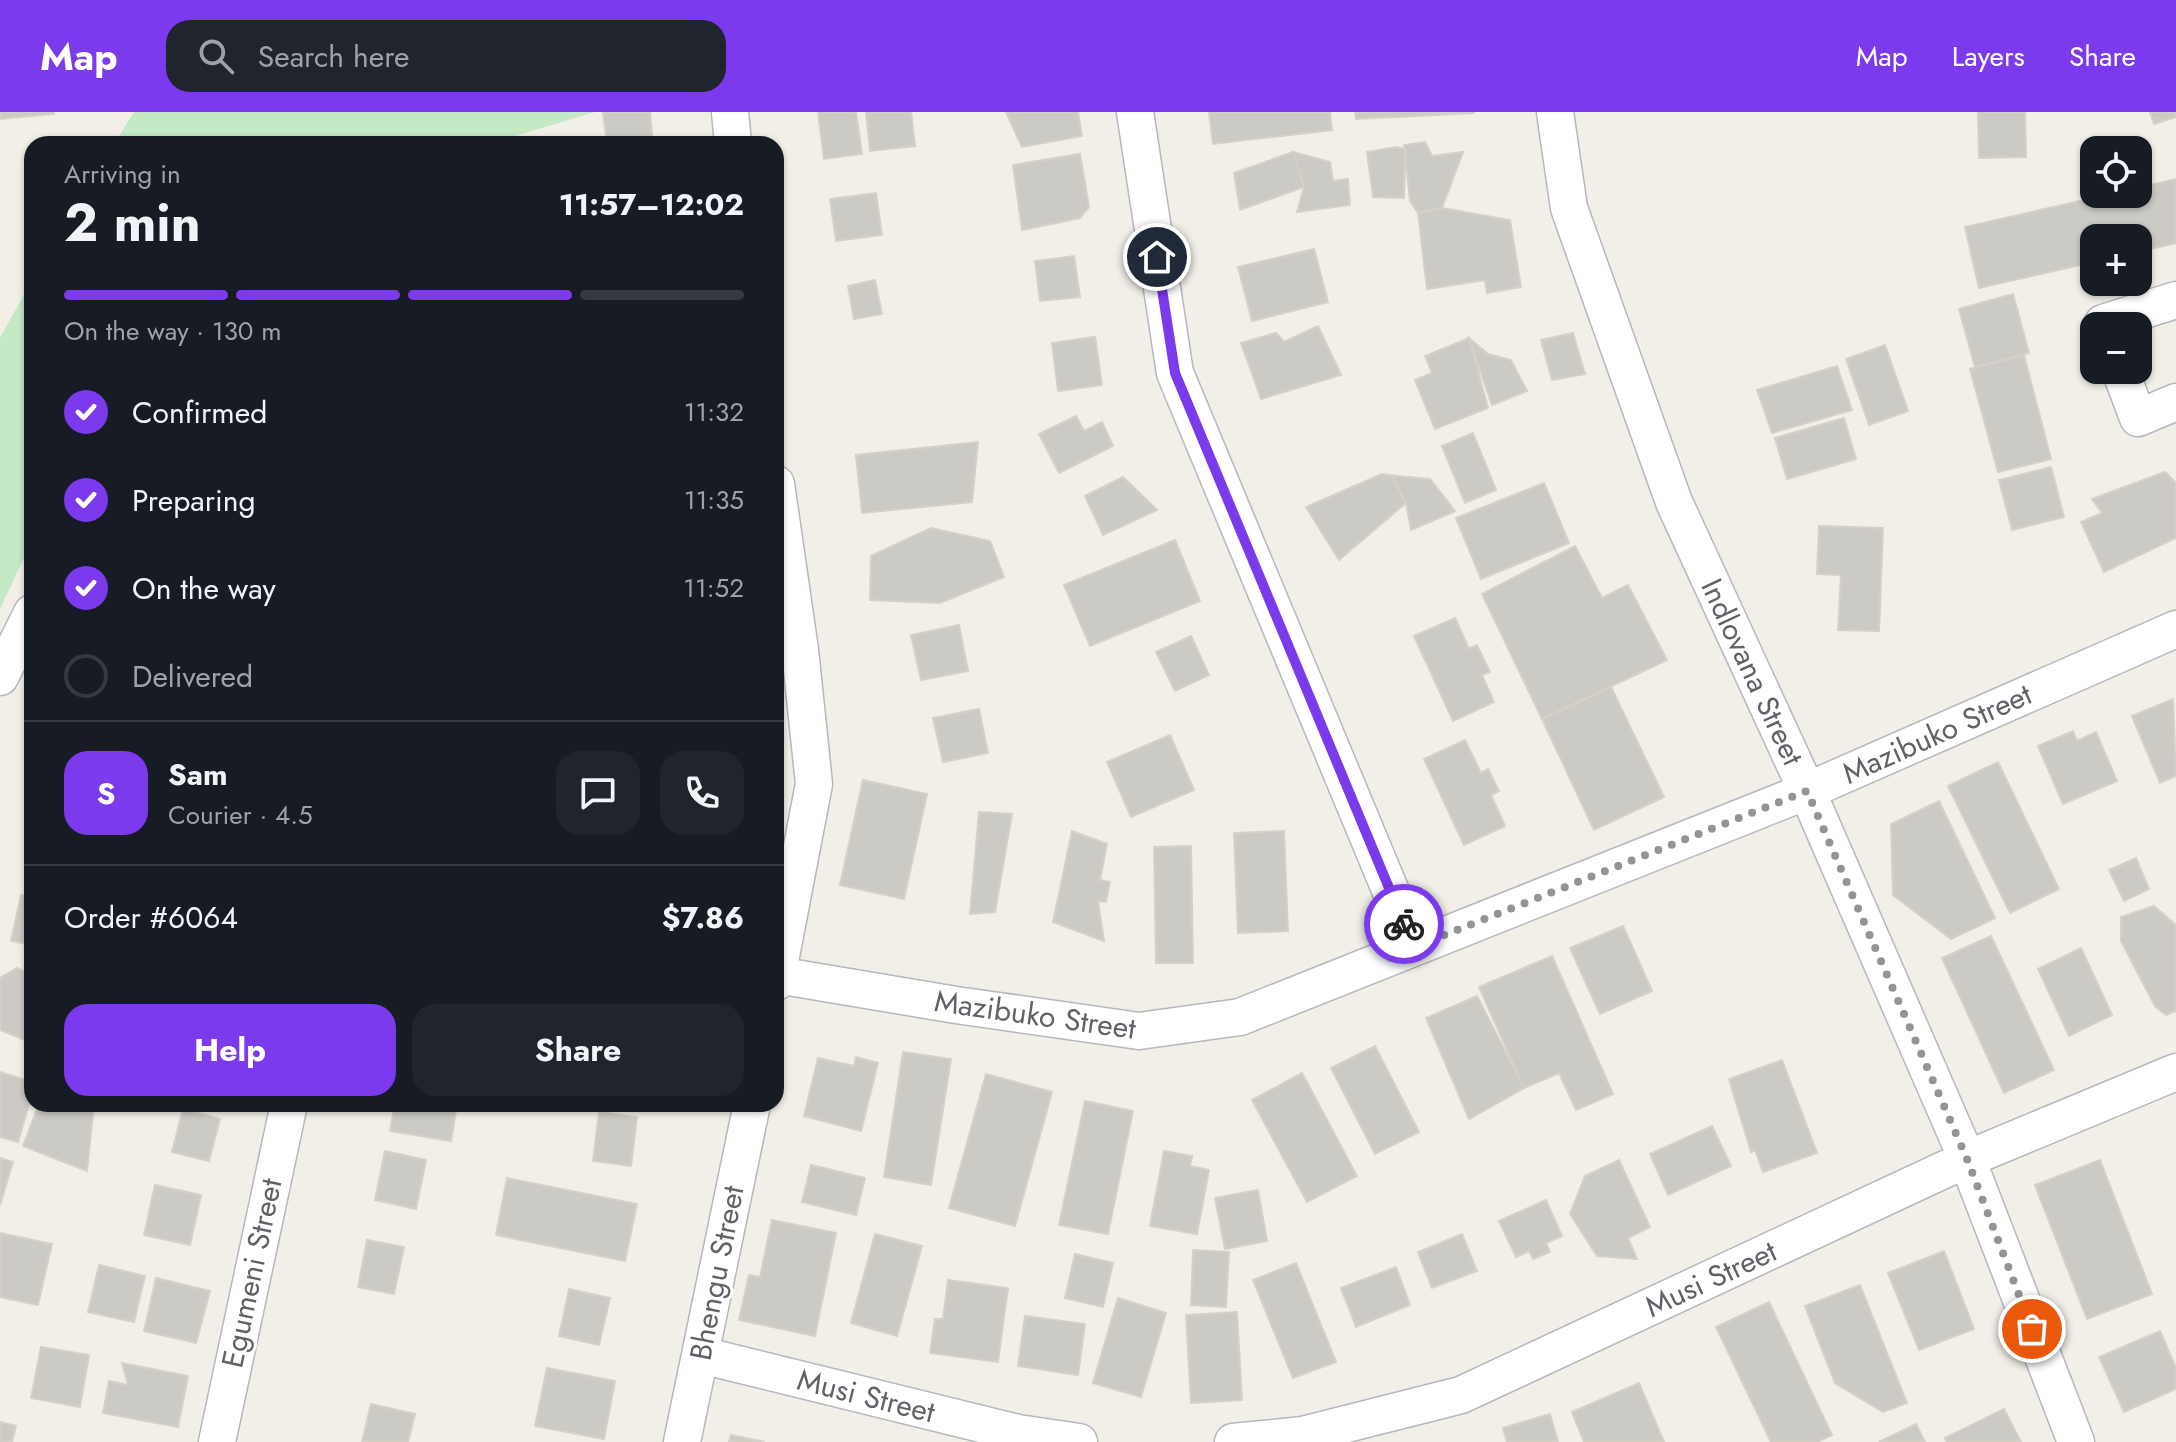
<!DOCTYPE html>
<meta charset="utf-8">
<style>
:root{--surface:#171b24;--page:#20242c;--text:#f1f3f6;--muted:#9ea1a6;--line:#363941;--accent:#7c3aed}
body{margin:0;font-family:Jost,sans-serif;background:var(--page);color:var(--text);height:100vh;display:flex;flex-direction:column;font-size:30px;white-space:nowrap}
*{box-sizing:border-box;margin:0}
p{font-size:26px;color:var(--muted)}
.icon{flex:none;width:44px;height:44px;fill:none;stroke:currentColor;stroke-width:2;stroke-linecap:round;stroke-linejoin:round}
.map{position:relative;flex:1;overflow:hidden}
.panel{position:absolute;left:24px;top:24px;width:760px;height:976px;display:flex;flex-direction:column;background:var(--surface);border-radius:24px;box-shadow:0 2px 6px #0004}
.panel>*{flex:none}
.controls{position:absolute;left:2080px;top:24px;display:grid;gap:16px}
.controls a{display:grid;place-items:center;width:72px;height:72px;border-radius:16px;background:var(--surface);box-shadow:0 2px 6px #0004;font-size:40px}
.pin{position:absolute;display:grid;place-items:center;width:68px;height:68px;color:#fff;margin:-34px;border:4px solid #fff;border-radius:50%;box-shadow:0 2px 8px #0007}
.courier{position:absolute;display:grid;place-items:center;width:80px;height:80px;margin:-40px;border:6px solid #7c3aed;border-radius:50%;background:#fff;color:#222;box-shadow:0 2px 10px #0007}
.overview em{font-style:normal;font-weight:700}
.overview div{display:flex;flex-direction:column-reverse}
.overview{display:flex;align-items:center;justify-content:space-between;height:136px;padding:0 40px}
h1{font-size:52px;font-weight:700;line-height:60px}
.bar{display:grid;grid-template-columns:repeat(4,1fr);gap:12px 8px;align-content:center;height:96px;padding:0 40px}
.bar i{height:10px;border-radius:6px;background:var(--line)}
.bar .on{background:var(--accent)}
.bar p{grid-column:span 4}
.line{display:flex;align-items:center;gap:20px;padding:0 40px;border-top:2px solid var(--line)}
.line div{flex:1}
.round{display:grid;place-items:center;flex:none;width:84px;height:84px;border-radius:24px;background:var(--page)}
ol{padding:0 40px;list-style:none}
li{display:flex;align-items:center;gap:24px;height:88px}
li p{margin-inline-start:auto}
li .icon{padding:8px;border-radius:50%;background:var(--accent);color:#fff;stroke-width:4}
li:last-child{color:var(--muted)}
li i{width:44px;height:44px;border:4px solid var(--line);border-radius:50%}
.cta{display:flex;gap:16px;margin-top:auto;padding:16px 40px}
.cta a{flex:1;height:92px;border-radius:24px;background:var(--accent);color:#fff;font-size:32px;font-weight:700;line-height:92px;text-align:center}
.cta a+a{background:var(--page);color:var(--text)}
header{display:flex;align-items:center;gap:48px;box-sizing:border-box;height:112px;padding:0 40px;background:var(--accent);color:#fff}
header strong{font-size:38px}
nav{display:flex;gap:44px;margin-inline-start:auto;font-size:28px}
.search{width:560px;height:72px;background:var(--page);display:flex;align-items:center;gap:20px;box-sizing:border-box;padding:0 28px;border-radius:24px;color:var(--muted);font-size:30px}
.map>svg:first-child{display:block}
</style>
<header>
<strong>Map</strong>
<div class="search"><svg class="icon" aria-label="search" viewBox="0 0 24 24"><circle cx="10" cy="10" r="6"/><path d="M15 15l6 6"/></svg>Search here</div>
<nav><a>Map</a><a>Layers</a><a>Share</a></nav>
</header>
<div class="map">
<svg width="2176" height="1330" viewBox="0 0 2176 1330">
<rect width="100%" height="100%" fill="#f1efe8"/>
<!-- green -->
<path fill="#c5e8c5" d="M134 0H595L489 32H114Z
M32 168V429L0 497V226Z"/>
<!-- building -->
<path fill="#cccac5" stroke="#d6d1c6" stroke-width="2" d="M0 0H53L54 2 0 7Z
M603 0H650L653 32H607Z
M818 0H856L862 42 824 47Z
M866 0H911L915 34 870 39Z
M1006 0H1078L1082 24 1022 35Z
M1209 0H1330L1332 18 1213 32Z
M1355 0H1474V1L1356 7Z
M1978 0H2025L2026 45 1979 46Z
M2150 0H2176V5L2154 12Z
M1425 30 1432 44 1463 40 1442 96 1418 101 1410 89 1404 33Z
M1397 35 1405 37 1404 86 1373 85 1367 40Z
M1293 40 1330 50 1333 69 1348 67 1350 93 1297 100 1304 75Z
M1293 40 1304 75 1240 98 1234 61Z
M1080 42 1089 95 1080 106 1022 118 1013 53Z
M2176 67V131L2138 140V126H2094V150L1979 176 1965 115 2111 82H2138V76Z
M876 81 882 123 836 129 830 87Z
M1442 96 1510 108 1521 175 1487 181 1485 168 1427 177 1418 101Z
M1314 137 1328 190 1252 209 1238 155Z
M1074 144 1080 185 1040 189 1035 149Z
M875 168 882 202 854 207 848 174Z
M2013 182 2029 241 1975 255 1959 197Z
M1318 214 1341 263 1261 287 1241 231 1276 221 1284 230Z
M1573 221 1585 262 1552 268 1541 228Z
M1095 225 1102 273 1058 279 1052 231Z
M1469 226 1488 296 1435 317 1415 268 1432 261 1425 244Z
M1469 226 1488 242 1511 248 1527 279 1492 293Z
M1885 233 1908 299 1869 313 1846 247Z
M2024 243 2051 347 1998 360 1970 257Z
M1837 254 1852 298 1772 321 1757 278Z
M1076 304 1084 319 1102 310 1113 334 1059 361 1039 322Z
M1844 306 1856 347 1787 367 1775 326Z
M1473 321 1496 378 1465 391 1442 334Z
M978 330 972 390 862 401 856 343Z
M2051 355 2064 405 2012 418 1999 368Z
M2165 360 2176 371V426L2104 460 2081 410 2102 401 2092 387Z
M1382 362 1397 364 1392 366 1406 391 1339 448 1306 395Z
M1397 364 1430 367 1455 399 1411 418 1406 391 1392 366Z
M1123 365 1157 398 1103 423 1085 384Z
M1544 371 1569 431 1481 467 1456 406Z
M1819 414 1883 416 1879 519 1838 518 1841 463 1817 462Z
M931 416 990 429 1004 465 940 491 870 488 871 444Z
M1175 428 1200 489 1090 534 1064 473Z
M1575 434 1602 486 1628 473 1667 548 1542 607 1482 482Z
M1455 506 1469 537 1477 533 1490 560 1482 563 1494 590 1453 609 1414 524Z
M959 513 968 559 921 568 911 523Z
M1191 524 1209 563 1175 579 1156 540Z
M1611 575 1664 685 1594 718 1542 607Z
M2173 587 2176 664 2160 671 2132 604Z
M979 597 988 641 943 650 933 606Z
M2073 619 2077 629 2096 620 2117 669 2063 692 2038 634Z
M1170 623 1194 678 1131 705 1107 650Z
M1465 628 1481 661 1488 657 1499 679 1491 683 1505 714 1464 733 1424 647Z
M1998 650 2059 777 2010 801 1948 674Z
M863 668 927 682 904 787 840 773Z
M1939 689 1995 806 1951 827 1893 783 1891 712Z
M979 700 1012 702 995 800 970 802Z
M1072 719 1107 732 1100 768 1110 770 1106 790 1098 789 1104 829 1053 810Z
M1284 719 1288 819 1238 821 1234 721Z
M1191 734 1193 851H1156L1154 735Z
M2136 746 2149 777 2124 789 2109 758Z
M21 783 32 785V833L11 829Z
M2154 794 2176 813V899L2166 903 2155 894 2121 829V805Z
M1623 814 1652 879 1600 902 1570 836Z
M1991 824 2054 958 2004 981 1942 846Z
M2081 836 2112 903 2069 924 2038 857Z
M1552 844 1613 982 1576 998 1559 961 1524 976 1479 875Z
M17 856 32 863V931L0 918V866Z
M1477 884 1524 976 1469 1007 1426 906Z
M1375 934 1419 1020 1375 1042 1331 956Z
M903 940 951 947 931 1073 884 1065Z
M856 945 878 951 861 1019 804 1004 818 946 854 954Z
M1782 948 1817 1041 1763 1060 1755 1038 1751 1040 1729 967Z
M0 960 32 970V982L18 1030 0 1025Z
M1302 961 1357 1064 1307 1090 1252 988Z
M986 962 1052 980 1015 1114 949 1096Z
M1085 989 1133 999 1108 1122 1059 1113Z
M39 992H94L87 1059 23 1034Z
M395 992H457L451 1029 390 1019Z
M183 997 220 1007 209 1049 172 1040Z
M599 1000 637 1005 631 1054 593 1049Z
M1712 1014 1731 1054 1668 1083 1650 1042Z
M385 1039 426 1048 416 1097 375 1088Z
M1164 1039 1192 1044 1190 1054 1209 1058 1197 1122 1150 1114Z
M0 1046 13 1050 0 1093Z
M1619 1048 1650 1115 1628 1126 1637 1147 1597 1144 1570 1102 1585 1064Z
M2100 1048 2152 1182 2087 1207 2035 1073Z
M811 1053 865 1066 856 1103 802 1090Z
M507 1066 637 1092 625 1149 496 1123Z
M155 1073 201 1083 190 1133 144 1123Z
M1258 1078 1267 1129 1225 1137 1215 1086Z
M1546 1088 1562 1124 1546 1131 1550 1140 1533 1147 1529 1139 1516 1145 1499 1109Z
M772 1108 836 1121 815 1224 739 1208 749 1163 760 1165Z
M0 1121 52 1132 38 1193 0 1185Z
M875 1122 922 1134 897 1224 851 1211Z
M1462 1122 1477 1159 1432 1176 1418 1140Z
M367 1128 404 1135 394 1182 358 1175Z
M1193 1138 1229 1140 1226 1195 1191 1193Z
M1944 1139 1974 1217 1919 1238 1888 1161Z
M1075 1142 1113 1151 1103 1195 1065 1186Z
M1296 1151 1336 1250 1293 1266 1253 1168Z
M99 1153 145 1164 134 1210 88 1200Z
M1396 1155 1410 1193 1356 1215 1341 1176Z
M156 1166 210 1179 196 1231 144 1219Z
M948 1168 1008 1176 998 1250 930 1241 935 1207H943Z
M1860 1173 1907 1291 1883 1300 1835 1271 1805 1194Z
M569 1177 610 1186 599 1233 559 1224Z
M1118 1186 1166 1201 1141 1285 1093 1271Z
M1769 1190 1832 1323 1817 1330H1771L1716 1215Z
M1237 1200 1242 1288 1191 1291 1186 1203Z
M1025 1204 1085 1212 1078 1263 1018 1254Z
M2160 1219 2176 1256V1277L2124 1300 2099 1245Z
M41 1235 89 1243 80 1295 31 1286Z
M122 1251 188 1264 178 1315 103 1301 109 1269 128 1273Z
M547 1256 615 1269 604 1327 535 1314Z
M1639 1271 1664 1330H1584L1572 1300Z
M371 1292 415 1302 408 1330H362Z
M2004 1297 2021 1330H1947L1945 1326Z
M1550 1302 1558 1330H1507L1503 1316Z
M0 1310 16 1314 12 1330H0Z
M1916 1312 1925 1330H1879Z
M731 1323 765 1330H729Z"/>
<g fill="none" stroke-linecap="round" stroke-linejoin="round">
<defs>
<path id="minor" d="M730 0 733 32
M1135 0 1175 261 1414 835
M1555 0 1569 96 1674 390 1807 679 1967 1047 2076 1330
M2104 214 2103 211 2176 188
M2120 258 2138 306 2176 290
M776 372 800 538 814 672 776 870
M0 565 32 501
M777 863 956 893 1139 919 1240 905 1807 679 2176 517
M701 1243 1018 1321 1079 1330
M217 1330 289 992
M682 1330 752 992
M1233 1330 1303 1323 1461 1283 1967 1047 2176 960"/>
</defs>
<!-- minor casing -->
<use href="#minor" stroke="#b5b8bc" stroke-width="39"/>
<!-- minor -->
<use href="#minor" stroke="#fff" stroke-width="36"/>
</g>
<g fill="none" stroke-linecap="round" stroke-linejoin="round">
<!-- done -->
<path stroke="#929495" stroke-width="8" stroke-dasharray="0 14.4" d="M1404 812 1414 835 1807 679 1967 1047 2032 1217"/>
<!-- route -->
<path stroke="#7c3aed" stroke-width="10" d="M1157 145 1175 261 1404 812"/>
</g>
<g text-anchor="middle" stroke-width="6" stroke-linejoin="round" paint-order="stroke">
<!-- street labels -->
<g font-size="30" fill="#5f6368" stroke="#fff">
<text transform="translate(1752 560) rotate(65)" y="10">Indlovana Street</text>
<text transform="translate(1937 622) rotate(-24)" y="10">Mazibuko Street</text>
<text transform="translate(1035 903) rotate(8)" y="10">Mazibuko Street</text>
<text transform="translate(252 1161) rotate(-78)" y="10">Egumeni Street</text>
<text transform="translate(717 1161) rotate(-79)" y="10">Bhengu Street</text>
<text transform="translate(1711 1167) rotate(-25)" y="10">Musi Street</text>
<text transform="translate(866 1284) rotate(14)" y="10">Musi Street</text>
</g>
</g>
</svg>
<div class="controls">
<a><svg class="icon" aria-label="locate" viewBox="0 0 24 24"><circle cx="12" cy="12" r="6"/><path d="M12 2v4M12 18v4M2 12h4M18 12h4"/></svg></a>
<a>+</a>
<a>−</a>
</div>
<div class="pin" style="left:2032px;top:1217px;background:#ea580c"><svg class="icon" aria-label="bag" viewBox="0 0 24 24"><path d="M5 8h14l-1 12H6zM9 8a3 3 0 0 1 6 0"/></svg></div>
<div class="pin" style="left:1157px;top:145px;background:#1f2937"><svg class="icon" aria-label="home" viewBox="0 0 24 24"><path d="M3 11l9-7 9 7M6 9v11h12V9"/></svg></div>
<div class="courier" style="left:1404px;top:812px"><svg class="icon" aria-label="bike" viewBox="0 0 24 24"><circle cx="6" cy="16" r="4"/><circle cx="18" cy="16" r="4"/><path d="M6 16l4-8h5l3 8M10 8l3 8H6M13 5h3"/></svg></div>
<section class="panel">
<div class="overview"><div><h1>2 min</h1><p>Arriving in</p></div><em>11:57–12:02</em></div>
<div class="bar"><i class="on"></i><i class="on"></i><i class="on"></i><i></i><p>On the way · 130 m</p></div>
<ol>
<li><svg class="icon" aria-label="check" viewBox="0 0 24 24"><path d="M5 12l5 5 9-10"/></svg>Confirmed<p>11:32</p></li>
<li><svg class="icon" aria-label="check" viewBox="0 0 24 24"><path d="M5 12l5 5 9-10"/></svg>Preparing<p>11:35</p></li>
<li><svg class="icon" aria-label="check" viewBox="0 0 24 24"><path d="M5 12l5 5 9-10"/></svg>On the way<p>11:52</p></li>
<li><i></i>Delivered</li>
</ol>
<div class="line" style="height:144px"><b class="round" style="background:var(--accent);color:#fff">S</b><div><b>Sam</b><p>Courier · 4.5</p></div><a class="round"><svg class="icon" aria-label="chat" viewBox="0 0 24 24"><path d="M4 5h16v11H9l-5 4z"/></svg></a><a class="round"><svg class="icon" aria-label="phone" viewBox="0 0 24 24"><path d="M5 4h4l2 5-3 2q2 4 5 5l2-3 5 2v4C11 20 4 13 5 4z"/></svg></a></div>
<div class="line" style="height:104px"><div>Order #6064</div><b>$7.86</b></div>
<div class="cta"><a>Help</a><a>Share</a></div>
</section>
</div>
